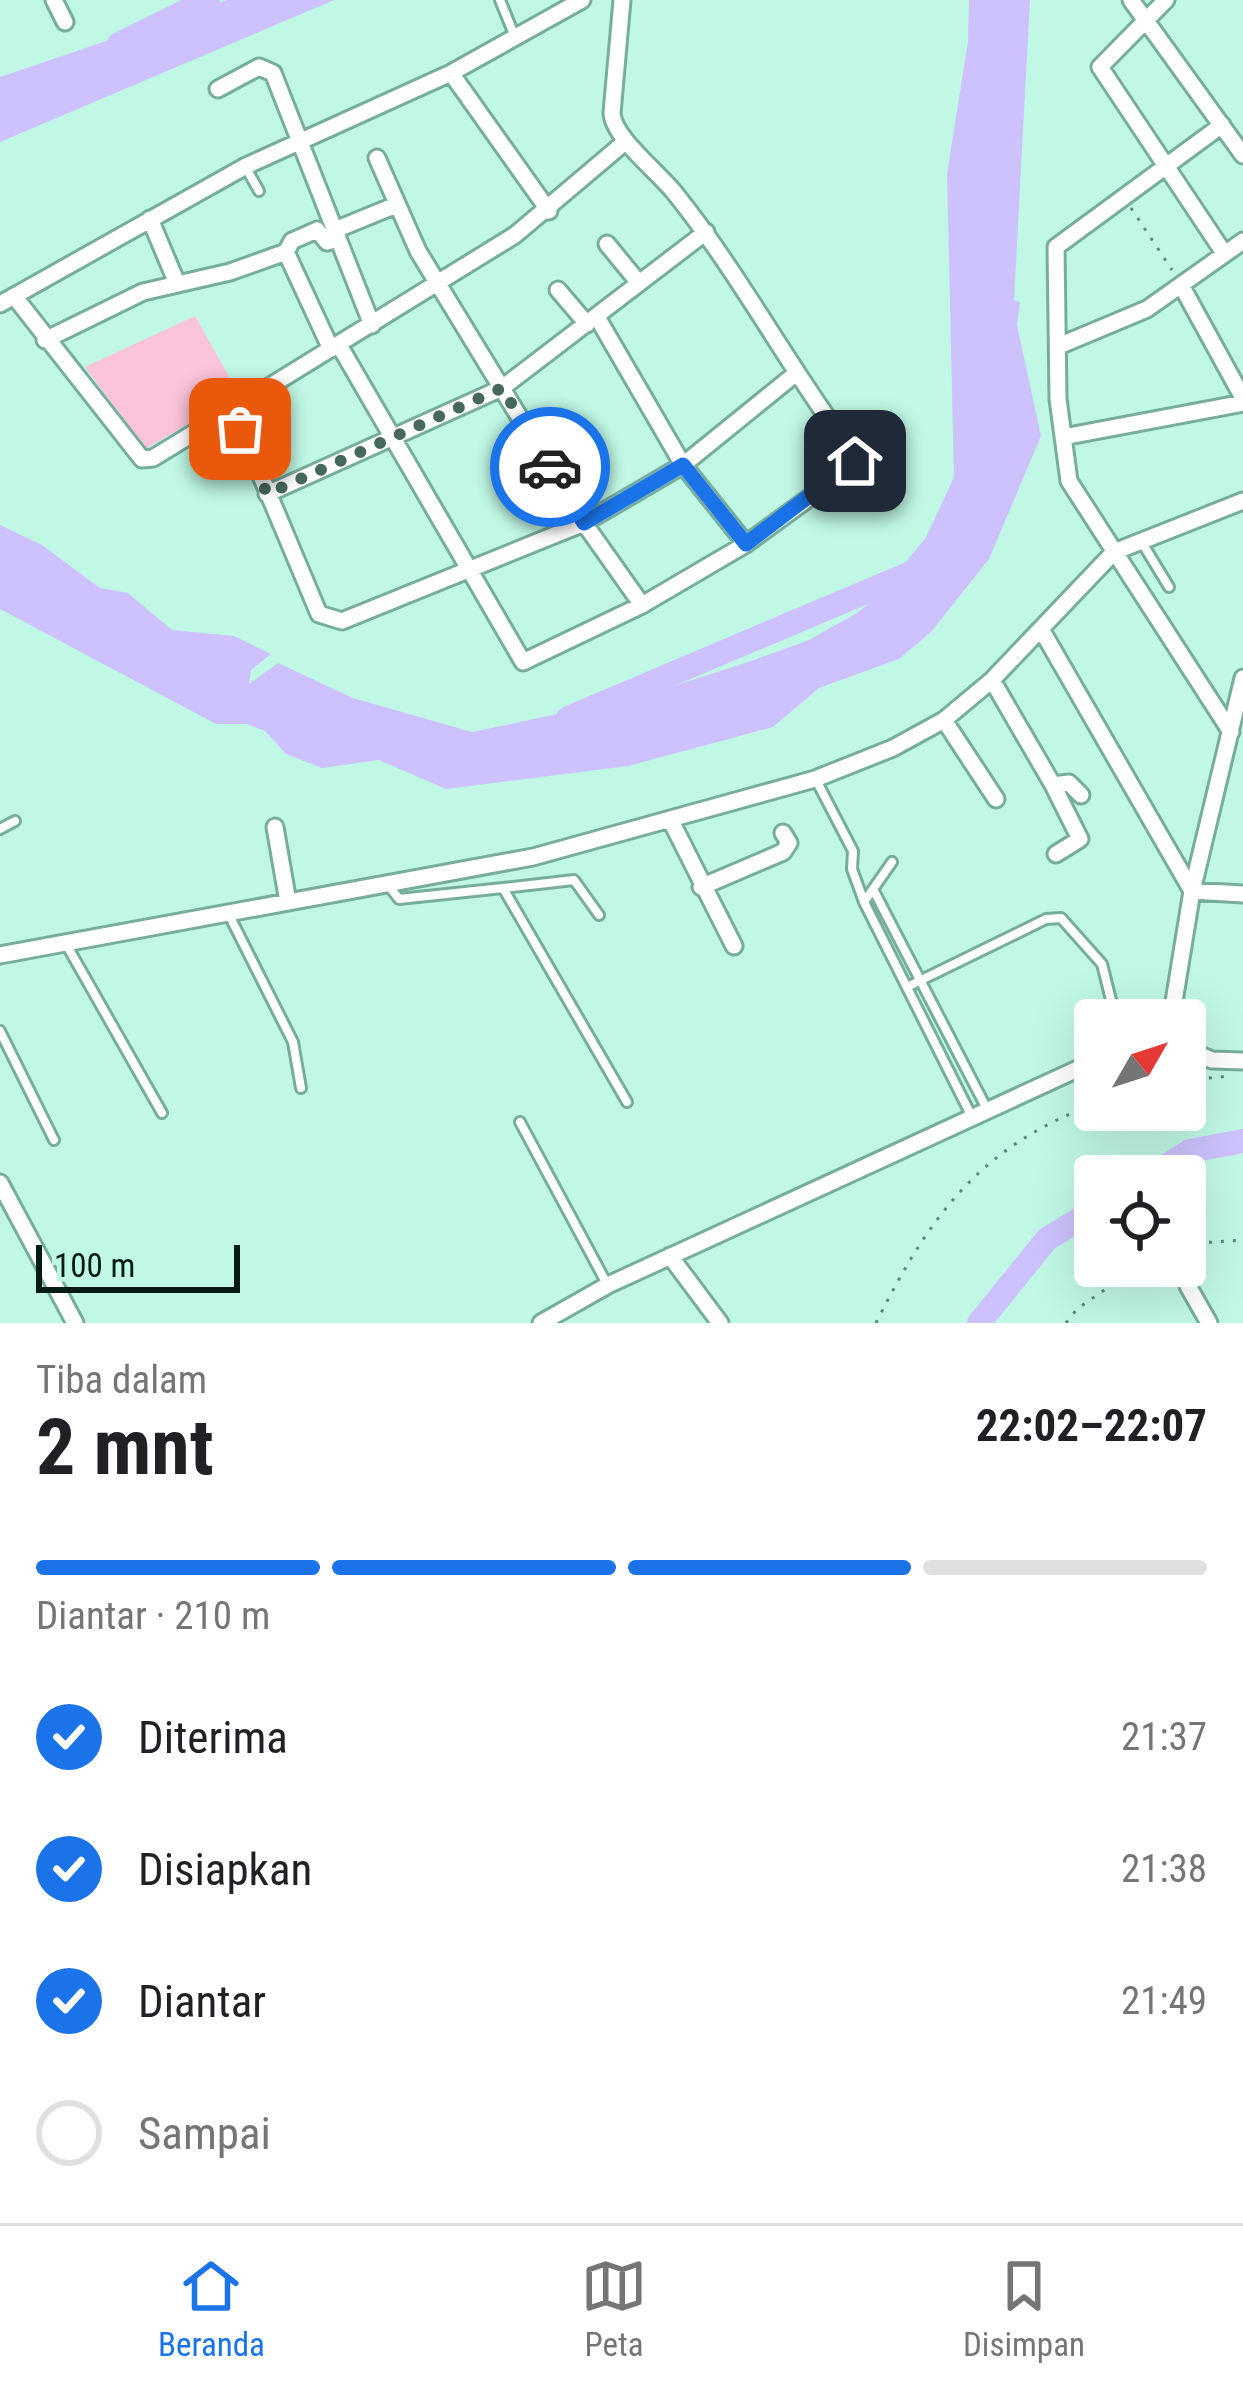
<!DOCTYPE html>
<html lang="id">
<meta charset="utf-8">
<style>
:root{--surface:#fff;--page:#f6f6f6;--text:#202124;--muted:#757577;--line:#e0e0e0;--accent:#1a73e8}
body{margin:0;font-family:"Roboto Condensed",sans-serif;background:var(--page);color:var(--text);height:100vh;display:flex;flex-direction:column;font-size:45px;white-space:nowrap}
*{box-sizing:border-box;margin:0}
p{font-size:39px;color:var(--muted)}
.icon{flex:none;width:66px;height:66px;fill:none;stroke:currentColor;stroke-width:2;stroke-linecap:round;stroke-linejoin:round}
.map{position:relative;height:1323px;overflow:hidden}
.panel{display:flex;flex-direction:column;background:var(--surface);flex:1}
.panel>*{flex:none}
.needle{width:78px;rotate:51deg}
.buttons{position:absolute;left:1074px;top:999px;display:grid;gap:24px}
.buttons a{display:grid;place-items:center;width:132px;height:132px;border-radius:12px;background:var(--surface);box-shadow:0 12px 48px #0002;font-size:60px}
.scale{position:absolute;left:36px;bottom:30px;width:204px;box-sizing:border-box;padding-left:12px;border:6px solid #061b15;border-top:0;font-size:33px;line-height:42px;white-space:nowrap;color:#061b15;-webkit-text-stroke:9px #c0f8e5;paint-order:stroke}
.pin{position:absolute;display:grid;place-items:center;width:102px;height:102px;color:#fff;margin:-51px;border-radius:24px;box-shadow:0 6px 18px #0006}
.courier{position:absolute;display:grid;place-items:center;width:120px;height:120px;margin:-60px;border:9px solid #1a73e8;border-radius:50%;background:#fff;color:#222;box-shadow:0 3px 15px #0007}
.head em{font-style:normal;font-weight:700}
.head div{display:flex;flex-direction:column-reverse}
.head{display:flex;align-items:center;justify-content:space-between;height:204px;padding:0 36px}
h1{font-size:78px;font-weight:700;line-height:90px}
.bar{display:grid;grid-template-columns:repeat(4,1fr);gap:18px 12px;align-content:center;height:144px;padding:0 36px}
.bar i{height:15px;border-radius:9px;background:var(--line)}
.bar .selected{background:var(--accent)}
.bar p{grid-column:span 4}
ol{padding:0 36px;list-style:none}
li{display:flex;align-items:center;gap:36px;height:132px}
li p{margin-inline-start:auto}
li .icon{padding:12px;border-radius:50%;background:var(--accent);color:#fff;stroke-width:4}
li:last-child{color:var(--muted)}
li i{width:66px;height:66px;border:6px solid var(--line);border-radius:50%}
.tab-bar{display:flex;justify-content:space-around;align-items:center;height:168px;border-top:3px solid var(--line);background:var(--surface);font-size:33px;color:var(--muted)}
.tab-bar a{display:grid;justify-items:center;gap:6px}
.tab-bar .selected{color:var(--accent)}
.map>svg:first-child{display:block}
</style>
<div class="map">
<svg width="1243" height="1323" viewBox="0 0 1243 1323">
<rect width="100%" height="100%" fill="#c0f8e5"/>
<!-- green -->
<path fill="#fbc4da" d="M195 316 239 394 145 449 85 367Z"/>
<!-- water -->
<path fill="#cdc2fd" d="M227 0H334L0 142V77Z
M969 0H1030L1014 300 1020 302 1017 325 1041 436 989 559 931 632 899 659 819 688 773 727 628 766 446 789 379 760 322 768 286 754 265 731 247 724H216L0 609V525L42 545 100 588 128 593 172 630 234 636 271 654 251 670 249 684 278 663 353 698 472 732 643 696 754 660 809 640 855 614 909 574 954 477 947 174 968 41Z"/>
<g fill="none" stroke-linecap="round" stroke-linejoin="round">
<!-- river -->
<path stroke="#cdc2fd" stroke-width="24" d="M119 44 208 0
M568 718 913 572 931 550
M1150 1176 1190 1151 1243 1141
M979 1323 1047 1239 1095 1210"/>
<defs>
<path id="service" d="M500 0 515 37
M246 168 259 191
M1141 541 1169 587
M816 780 853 851 852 869 864 902 972 1117
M0 829 15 821
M388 885 399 899 503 888
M875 893 988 1111
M864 902 892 862
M229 915 293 1042 301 1088
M599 915 574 880 503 888 627 1102
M66 944 162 1113
M907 987 1046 919 1061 918 1102 964 1116 1020
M0 1031 54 1140
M520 1122 607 1284"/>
<path id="minor" d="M54 0 65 22
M1131 0 1243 155
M1166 0 1100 67 1224 253
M451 73 549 211
M218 89 259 67 273 73 372 325
M1222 125 1056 247 1058 399 1069 481 1231 732
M625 142 515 235 233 409 319 614 342 621 584 523 683 465 794 375
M377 158 418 251 584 523 642 605
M150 219 176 281
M335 230 396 205
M607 244 639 283
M1181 285 1243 398
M558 290 587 324
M14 296 142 459 153 458 233 409
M0 304 246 166 451 73 582 0
M597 317 683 465 746 544
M45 340 143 292 230 272 286 252
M339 345 523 662 642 605 746 544 853 466 854 455C790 370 740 274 674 192 657 171 613 137 612 113L622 0
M1061 345 1147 309 1243 241
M331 349 286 252 292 241 317 230 327 242 338 239
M1063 437 1243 403
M267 494 502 388 706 232
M1041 629 1192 891 1243 894
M992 680 1053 785 1069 783 1081 795
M944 720 996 799
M1053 785 1080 839 1056 854
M670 819 734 946
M275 827 288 902
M701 887 783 852 789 843 783 833
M0 955 533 857 815 779 893 748 944 720 992 680 1114 552 1243 501
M1171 1020 1192 891 1243 678
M1185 1049 1212 1060 1243 1061
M0 1183 75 1323
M670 1256 720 1323
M1188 1286 1209 1323
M541 1323 608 1285 1095 1061"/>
</defs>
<!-- service casing -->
<use href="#service" stroke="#77ad9c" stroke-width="14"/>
<!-- minor casing -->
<use href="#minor" stroke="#77ad9c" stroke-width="21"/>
<!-- path -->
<path stroke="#60867a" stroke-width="3" stroke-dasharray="3 9" stroke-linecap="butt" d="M1131 208 1172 270
M1185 1080 1231 1076
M1185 1244 1243 1240
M876 1323C929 1217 980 1146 1095 1104
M1066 1323 1077 1309 1139 1266"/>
<!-- service -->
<use href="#service" stroke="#fff" stroke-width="8"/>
<!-- minor -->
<use href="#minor" stroke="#fff" stroke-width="15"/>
</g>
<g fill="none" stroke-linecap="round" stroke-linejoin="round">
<!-- done -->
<path stroke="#47685e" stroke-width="12" stroke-dasharray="0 21.6" d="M240 429 267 494 502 388 550 467"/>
<!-- route -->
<path stroke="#1a73e8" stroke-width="15" d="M550 467 584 523 683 465 746 544 855 461"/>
</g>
</svg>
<div class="buttons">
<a><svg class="needle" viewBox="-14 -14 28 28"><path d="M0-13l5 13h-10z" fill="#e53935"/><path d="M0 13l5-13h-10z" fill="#757577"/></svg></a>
<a><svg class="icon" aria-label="locate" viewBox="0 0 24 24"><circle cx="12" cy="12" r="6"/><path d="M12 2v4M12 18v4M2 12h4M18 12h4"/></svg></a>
</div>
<div class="scale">100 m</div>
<div class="pin" style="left:240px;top:429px;background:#ea580c"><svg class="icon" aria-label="bag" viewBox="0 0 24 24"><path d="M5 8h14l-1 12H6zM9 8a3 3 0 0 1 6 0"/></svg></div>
<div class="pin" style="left:855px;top:461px;background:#1f2937"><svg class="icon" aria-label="home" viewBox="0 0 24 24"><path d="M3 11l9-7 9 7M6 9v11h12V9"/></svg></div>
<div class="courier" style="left:550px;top:467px"><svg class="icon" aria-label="car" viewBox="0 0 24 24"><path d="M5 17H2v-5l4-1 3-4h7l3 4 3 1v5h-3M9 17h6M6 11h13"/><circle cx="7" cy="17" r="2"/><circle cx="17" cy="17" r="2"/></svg></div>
</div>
<section class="panel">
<div class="head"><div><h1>2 mnt</h1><p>Tiba dalam</p></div><em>22:02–22:07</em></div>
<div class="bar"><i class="selected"></i><i class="selected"></i><i class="selected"></i><i></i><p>Diantar · 210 m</p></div>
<ol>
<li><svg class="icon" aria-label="check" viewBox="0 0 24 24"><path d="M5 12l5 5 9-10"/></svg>Diterima<p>21:37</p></li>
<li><svg class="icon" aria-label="check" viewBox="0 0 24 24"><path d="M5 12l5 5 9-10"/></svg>Disiapkan<p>21:38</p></li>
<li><svg class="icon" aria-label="check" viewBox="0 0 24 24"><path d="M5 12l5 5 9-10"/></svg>Diantar<p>21:49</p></li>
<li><i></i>Sampai</li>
</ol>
</section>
<nav class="tab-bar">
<a class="selected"><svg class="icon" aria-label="home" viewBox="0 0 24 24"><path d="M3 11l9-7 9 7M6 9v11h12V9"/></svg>Beranda</a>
<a><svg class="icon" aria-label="map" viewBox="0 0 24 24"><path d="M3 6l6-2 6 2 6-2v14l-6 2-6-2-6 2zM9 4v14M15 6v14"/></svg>Peta</a>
<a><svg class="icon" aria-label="saved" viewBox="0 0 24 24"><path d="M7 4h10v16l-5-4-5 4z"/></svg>Disimpan</a>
</nav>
